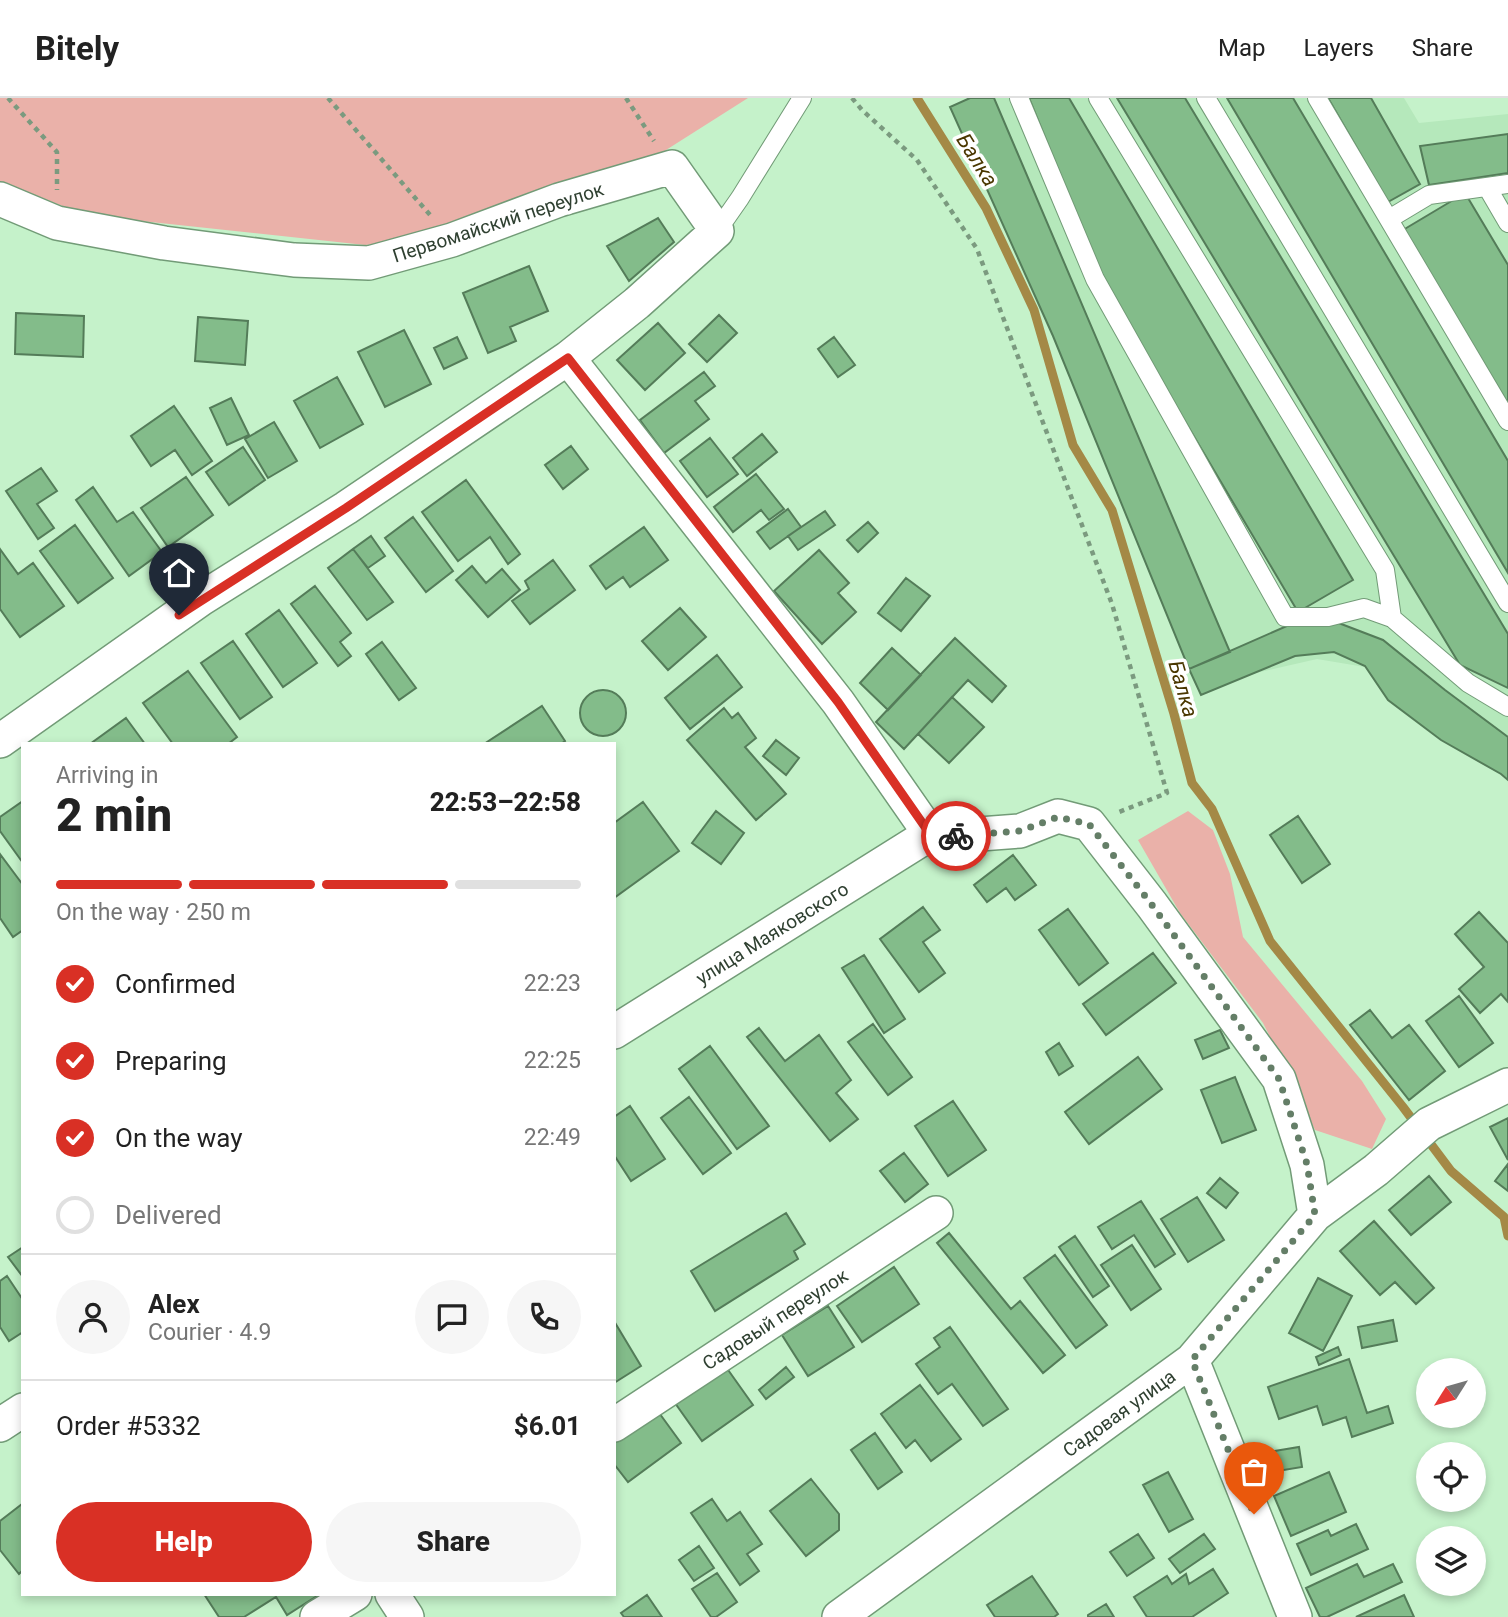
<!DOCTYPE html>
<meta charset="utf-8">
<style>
:root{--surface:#fff;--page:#f6f6f6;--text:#222;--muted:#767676;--line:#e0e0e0;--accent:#d93025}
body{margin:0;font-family:Roboto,sans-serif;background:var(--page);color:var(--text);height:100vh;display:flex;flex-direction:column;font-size:26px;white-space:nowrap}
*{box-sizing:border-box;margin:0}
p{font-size:23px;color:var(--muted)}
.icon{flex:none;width:38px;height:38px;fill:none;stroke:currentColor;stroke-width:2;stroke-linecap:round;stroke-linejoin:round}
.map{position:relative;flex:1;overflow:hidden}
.panel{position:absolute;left:21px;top:644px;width:595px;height:854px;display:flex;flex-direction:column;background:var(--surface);border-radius:0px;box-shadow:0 4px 10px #0003}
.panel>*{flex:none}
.needle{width:46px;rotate:233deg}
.tools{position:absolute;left:1416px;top:1260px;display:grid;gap:14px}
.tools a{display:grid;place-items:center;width:70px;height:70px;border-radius:50%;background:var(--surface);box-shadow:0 4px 10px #0003;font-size:35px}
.pin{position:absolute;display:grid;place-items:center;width:60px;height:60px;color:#fff;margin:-72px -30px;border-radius:50% 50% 50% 0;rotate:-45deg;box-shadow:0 0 7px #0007}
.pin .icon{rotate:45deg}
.courier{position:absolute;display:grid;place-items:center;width:70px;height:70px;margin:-35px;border:5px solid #d93025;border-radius:50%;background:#fff;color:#222;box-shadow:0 2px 9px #0007}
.overview em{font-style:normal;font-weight:800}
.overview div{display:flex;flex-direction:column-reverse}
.overview{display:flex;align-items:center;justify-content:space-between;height:119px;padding:0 35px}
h1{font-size:46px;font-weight:800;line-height:52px}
.bar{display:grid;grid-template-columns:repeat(4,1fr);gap:10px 7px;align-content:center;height:84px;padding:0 35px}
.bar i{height:9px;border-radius:5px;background:var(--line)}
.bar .on{background:var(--accent)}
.bar p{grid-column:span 4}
.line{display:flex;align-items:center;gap:18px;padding:0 35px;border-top:2px solid var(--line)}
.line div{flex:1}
.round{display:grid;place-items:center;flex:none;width:74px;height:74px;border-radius:37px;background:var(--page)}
ol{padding:0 35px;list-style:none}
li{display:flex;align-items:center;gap:21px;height:77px}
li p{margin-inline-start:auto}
li .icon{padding:7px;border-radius:50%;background:var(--accent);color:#fff;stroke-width:4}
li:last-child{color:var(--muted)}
li i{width:38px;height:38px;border:4px solid var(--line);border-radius:50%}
.primary-button{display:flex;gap:14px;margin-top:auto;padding:14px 35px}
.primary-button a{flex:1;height:80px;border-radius:42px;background:var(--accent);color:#fff;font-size:28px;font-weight:800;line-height:80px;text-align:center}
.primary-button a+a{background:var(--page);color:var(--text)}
header{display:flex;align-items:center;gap:42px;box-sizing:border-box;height:98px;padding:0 35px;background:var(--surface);border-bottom:2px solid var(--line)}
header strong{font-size:33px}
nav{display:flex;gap:38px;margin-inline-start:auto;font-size:24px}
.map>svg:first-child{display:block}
</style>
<header>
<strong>Bitely</strong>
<nav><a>Map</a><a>Layers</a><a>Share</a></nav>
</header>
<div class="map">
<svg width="1508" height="1519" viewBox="0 0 1508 1519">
<rect width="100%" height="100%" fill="#c5f2ca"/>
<!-- built -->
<path fill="#b5e8bb" d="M975 0H1404L1419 25 1508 16V682L1409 585 1365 569 1317 561 1204 587Z"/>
<!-- green -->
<path fill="#eab1a9" d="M0 0H748L655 59 408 143 365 147 85 117 0 83Z
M1188 713 1213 732 1230 776 1243 839 1362 983 1386 1021 1372 1051 1315 1032 1290 978 1263 925 1180 815 1138 742Z"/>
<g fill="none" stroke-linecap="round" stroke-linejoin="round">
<!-- stream -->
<path stroke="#a48946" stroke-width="9" d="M917 0 986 110 1034 212 1073 347 1112 412 1174 616 1192 685 1212 711 1270 843 1403 1009 1451 1073 1504 1119 1508 1138"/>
</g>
<!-- building -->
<path fill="#83bc8a" stroke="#547c59" stroke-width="2" d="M970 0H994L1230 554 1189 571 1053 238 950 9Z
M1029 0H1069L1353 482 1298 514 1106 190Z
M1117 0H1185L1508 536V590L1460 567Z
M1227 0H1293L1508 363V475Z
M1328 0H1371L1420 86 1388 104Z
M1508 36V75L1429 87 1420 48Z
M1465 95 1508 167V306L1403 132Z
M658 120 674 144 629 183 607 148Z
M529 168 548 213 510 229 516 243 488 255 463 195Z
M16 215 84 218 83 259 15 256Z
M719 217 737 235 707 264 689 246Z
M198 219 248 223 245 267 195 263Z
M658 225 685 255 645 292 617 262Z
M404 232 431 286 385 309 358 254Z
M457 239 467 260 444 271 434 250Z
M834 239 855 267 838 279 818 251Z
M704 274 715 288 695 303 709 321 664 355 640 322Z
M337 279 363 326 320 350 294 303Z
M231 300 249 337 227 347 210 310Z
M174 308 212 363 192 377 175 352 151 368 131 338Z
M274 324 297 363 268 380 245 341Z
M762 336 777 354 747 378 733 360Z
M710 340 738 376 707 399 680 363Z
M571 348 588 371 563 391 545 367Z
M243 349 265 382 229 407 206 374Z
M41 370 57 393 37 406 54 430 38 441 6 393Z
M756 376 784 411 769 422 761 412 733 434 714 409Z
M186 379 213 417 168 449 141 410Z
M466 382 520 456 508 466 490 439 458 463 422 414Z
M93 389 117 424 133 414 162 454 129 478 76 402Z
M788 411 801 429 770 451 757 434Z
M825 413 835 427 798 452 788 438Z
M413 419 453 473 426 494 385 440Z
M868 424 878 435 858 454 847 442Z
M75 427 113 480 78 505 40 453Z
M644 429 668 462 630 489 623 479 606 491 590 468Z
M371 438 385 458 368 470 353 451Z
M0 451 18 476 33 465 64 508 20 539 0 511Z
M353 451 393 504 367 522 328 470Z
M819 452 849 485 838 495 856 514 822 546 774 493Z
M553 462 575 492 530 526 512 503 529 491 525 483Z
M472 468 486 485 502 471 520 492 488 519 456 482Z
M906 480 930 498 901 533 878 515Z
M315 488 351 535 340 544 351 558 338 568 291 506Z
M680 510 706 539 668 572 642 543Z
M279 512 317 565 283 589 246 536Z
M1336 524 1383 542 1445 592 1508 639V682L1501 676 1441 642 1388 602 1365 568 1334 554 1295 558 1201 597 1189 571 1289 527Z
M955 540 1006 588 992 604 968 582 904 651 876 624Z
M233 543 272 599 240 621 201 565Z
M382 544 416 590 399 602 366 556Z
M892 550 921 577 888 612 860 585Z
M717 557 742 589 690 631 665 600Z
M188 573 237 639 228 646H173L143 605Z
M580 615a23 23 0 1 1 46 0a23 23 0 1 1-46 0Z
M952 599 984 629 949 665 918 636Z
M542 608 565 643 561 646H484Z
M724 610 732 620 738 615 756 640 745 649 786 696 756 722 687 642Z
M126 620 145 646H90Z
M776 642 799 660 786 677 763 658Z
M23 703V765L0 733V719Z
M643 704 679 753 614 800V725Z
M716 713 744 735 721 766 692 745Z
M1298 718 1330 766 1302 785 1270 737Z
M0 756 23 787V832L13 839 0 820Z
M1013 757 1036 787 1015 802 1006 790 987 804 974 787Z
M923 809 940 832 923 844 945 875 919 894 880 841Z
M1068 811 1108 865 1079 887 1039 832Z
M1479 814 1508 845V904L1501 896 1480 915 1459 891 1484 869 1455 836Z
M1153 855 1176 885 1106 937 1083 906Z
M864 857 905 921 884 935 842 870Z
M1459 898 1493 945 1459 969 1426 923Z
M1370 912 1392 940 1409 927 1445 973 1409 1002 1350 927Z
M873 926 912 979 888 997 848 944Z
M759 930 785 963 819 937 851 982 836 995 858 1021 830 1043 747 939Z
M1220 932 1229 950 1203 961 1195 942Z
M1059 945 1073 968 1059 977 1046 954Z
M710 948 769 1028 737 1051 679 971Z
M1138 959 1162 991 1089 1046 1065 1014Z
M1235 979 1256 1032 1222 1045 1201 992Z
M689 999 731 1055 703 1076 661 1020Z
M953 1003 986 1052 948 1078 915 1028Z
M630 1008 665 1061 631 1083 614 1057V1019Z
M1508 1020V1062L1490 1029Z
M904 1055 928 1086 905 1104 880 1073Z
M1508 1066V1093L1495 1083Z
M1429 1078 1451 1104 1411 1137 1389 1112Z
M1220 1080 1238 1095 1226 1110 1207 1095Z
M1197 1099 1224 1142 1188 1164 1161 1121Z
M1141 1103 1175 1156 1155 1169 1134 1137 1112 1151 1098 1129Z
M786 1115 805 1146 794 1153 798 1161 715 1213 691 1173Z
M1374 1123 1434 1190 1416 1206 1395 1184 1380 1197 1340 1153Z
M949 1135 1011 1211 1020 1203 1065 1257 1043 1275 937 1145Z
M1075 1138 1109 1188 1093 1199 1059 1149Z
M1132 1147 1161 1191 1131 1212 1101 1167Z
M23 1149V1179L8 1159Z
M1055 1157 1107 1227 1076 1250 1024 1180Z
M894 1169 919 1206 862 1244 837 1208Z
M7 1178 23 1202V1234L9 1243 0 1229V1183Z
M1318 1180 1352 1198 1323 1253 1289 1235Z
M828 1208 854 1249 808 1278 782 1237Z
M1393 1222 1397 1243 1362 1250 1358 1229Z
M614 1223 641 1268 614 1285Z
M950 1229 1008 1311 983 1328 952 1286 938 1296 916 1266 940 1249 934 1240Z
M1338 1249 1341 1257 1319 1267 1316 1259Z
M1349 1261 1367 1315 1388 1308 1393 1325 1352 1339 1346 1319 1323 1327 1317 1308 1279 1321 1268 1289Z
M726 1269 753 1307 702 1343 675 1305Z
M786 1269 794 1279 766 1301 759 1292Z
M920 1287 961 1341 931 1363 915 1342 906 1350 881 1316Z
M657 1312 681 1345 628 1384 614 1366V1344Z
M875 1335 902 1374 878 1391 851 1352Z
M1299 1349 1302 1369 1254 1377 1251 1357Z
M1168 1374 1193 1421 1169 1434 1143 1387Z
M1329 1374 1346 1414 1291 1438 1274 1398Z
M811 1381 839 1416V1432L806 1458 770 1413Z
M712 1401 727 1423 740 1414 762 1446 747 1456 759 1473 740 1487 691 1415Z
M22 1406 23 1472 19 1476 0 1452V1423Z
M1356 1426 1368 1451 1311 1477 1297 1446 1328 1432 1331 1438Z
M1138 1436 1154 1460 1127 1478 1110 1454Z
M1204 1436 1215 1451 1180 1475 1169 1461Z
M699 1448 714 1470 694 1483 679 1462Z
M1357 1466 1364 1479 1393 1466 1402 1484 1327 1519H1320L1306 1490Z
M1213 1471 1228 1495 1192 1519H1147L1134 1499 1167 1478 1172 1486 1186 1476 1189 1486Z
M717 1475 737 1504 716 1519H711L692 1491Z
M1032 1478 1058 1516 1054 1519H995L987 1507Z
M204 1496H316L317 1498 287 1517 276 1499 244 1519H219Z
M647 1497 662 1519H624L621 1515Z
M1404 1497 1414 1519H1356Z
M1106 1506 1114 1519H1088V1517Z"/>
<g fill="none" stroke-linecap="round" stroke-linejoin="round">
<defs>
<path id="lane" d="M1019 0 1095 181 1285 519H1328L1364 510 1392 520 1468 585 1508 609
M1098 0 1385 472 1392 520
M1206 0 1508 505
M1317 0 1508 323
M1487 89 1508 125
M1389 121 1429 97 1508 86
M717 133 740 100 802 0"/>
<path id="street" d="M0 101 57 125 164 145 294 162 369 165 452 142 559 102 672 69 717 133 637 205 568 260 346 410 201 501 0 643
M568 260 838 604 930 736 953 738 1020 733 1058 718 1089 726 1152 807 1279 981 1307 1067 1315 1117
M614 934 930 736
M1192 1262 1295 1519
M0 1327 23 1312
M614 1327 936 1115
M392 1496 407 1519
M317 1519 355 1496
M839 1519 1192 1262 1315 1117 1376 1072 1429 1026 1508 987"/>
</defs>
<!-- lane casing -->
<use href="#lane" stroke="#729b77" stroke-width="20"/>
<!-- street casing -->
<use href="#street" stroke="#729b77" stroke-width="36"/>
<!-- path -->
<path stroke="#7b9a7f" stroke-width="4.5" stroke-dasharray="5 5" stroke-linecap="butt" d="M8 0 57 54V92
M328 0 431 118
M626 0 654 43
M852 0 862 12 917 62 977 151 1112 506 1167 695 1119 714"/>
<!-- lane -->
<use href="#lane" stroke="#fff" stroke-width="18"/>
<!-- street -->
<use href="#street" stroke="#fff" stroke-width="33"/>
</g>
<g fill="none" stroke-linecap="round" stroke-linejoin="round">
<!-- done -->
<path stroke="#647e67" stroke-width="7" stroke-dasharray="0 12.6" d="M956 738 1020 733 1058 719 1089 726 1152 807 1279 981 1307 1066 1315 1117 1192 1262 1254 1416"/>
<!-- route -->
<path stroke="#d93025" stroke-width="9" d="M179 517 346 410 568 260 838 604 930 736 956 738"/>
</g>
<g text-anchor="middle" stroke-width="7" stroke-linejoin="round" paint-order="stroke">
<!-- street labels -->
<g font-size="19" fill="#2f4031" stroke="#fff">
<text transform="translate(498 124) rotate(-18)" y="7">Первомайский переулок</text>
<text transform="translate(772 835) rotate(-32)" y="7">улица Маяковского</text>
<text transform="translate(775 1221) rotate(-33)" y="7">Садовый переулок</text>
<text transform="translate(1119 1315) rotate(-36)" y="7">Садовая улица</text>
</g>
<!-- water labels -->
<g font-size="21" font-style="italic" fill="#4a3700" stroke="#fff">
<text transform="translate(977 62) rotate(58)" y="7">Балка</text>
<text transform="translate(1183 591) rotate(74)" y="7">Балка</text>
</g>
</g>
</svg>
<div class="tools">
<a><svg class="needle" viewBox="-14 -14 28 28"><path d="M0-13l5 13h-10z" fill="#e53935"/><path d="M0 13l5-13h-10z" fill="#767676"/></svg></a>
<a><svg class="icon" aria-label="locate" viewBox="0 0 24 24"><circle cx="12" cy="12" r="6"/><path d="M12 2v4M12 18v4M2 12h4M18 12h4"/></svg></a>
<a><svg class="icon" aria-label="layers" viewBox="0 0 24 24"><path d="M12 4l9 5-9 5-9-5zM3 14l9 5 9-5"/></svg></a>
</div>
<div class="pin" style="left:1254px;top:1416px;background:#ea580c"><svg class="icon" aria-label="bag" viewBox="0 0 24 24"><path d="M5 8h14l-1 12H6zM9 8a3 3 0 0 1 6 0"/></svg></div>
<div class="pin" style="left:179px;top:517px;background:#1f2937"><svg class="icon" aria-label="home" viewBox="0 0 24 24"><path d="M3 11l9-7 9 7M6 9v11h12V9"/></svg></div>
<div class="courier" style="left:956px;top:738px"><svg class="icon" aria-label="bike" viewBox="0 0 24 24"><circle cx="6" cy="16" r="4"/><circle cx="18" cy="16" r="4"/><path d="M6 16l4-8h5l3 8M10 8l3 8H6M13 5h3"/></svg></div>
<section class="panel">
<div class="overview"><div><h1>2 min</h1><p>Arriving in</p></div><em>22:53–22:58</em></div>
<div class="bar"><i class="on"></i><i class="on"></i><i class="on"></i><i></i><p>On the way · 250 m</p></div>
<ol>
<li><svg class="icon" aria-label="check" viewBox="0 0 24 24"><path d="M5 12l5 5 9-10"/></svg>Confirmed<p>22:23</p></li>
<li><svg class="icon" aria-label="check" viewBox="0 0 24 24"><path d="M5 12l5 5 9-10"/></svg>Preparing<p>22:25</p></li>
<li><svg class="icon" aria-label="check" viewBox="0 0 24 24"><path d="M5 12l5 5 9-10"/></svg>On the way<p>22:49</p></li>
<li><i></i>Delivered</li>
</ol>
<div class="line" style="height:126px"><a class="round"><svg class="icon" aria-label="person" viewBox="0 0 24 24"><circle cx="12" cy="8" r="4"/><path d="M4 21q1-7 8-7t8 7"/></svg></a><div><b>Alex</b><p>Courier · 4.9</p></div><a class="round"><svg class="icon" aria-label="chat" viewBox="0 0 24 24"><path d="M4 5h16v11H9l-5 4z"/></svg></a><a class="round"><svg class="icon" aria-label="phone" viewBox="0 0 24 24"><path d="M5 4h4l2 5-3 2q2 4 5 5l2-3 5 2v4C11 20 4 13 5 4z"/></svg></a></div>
<div class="line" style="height:91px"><div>Order #5332</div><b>$6.01</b></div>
<div class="primary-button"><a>Help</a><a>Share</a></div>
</section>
</div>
